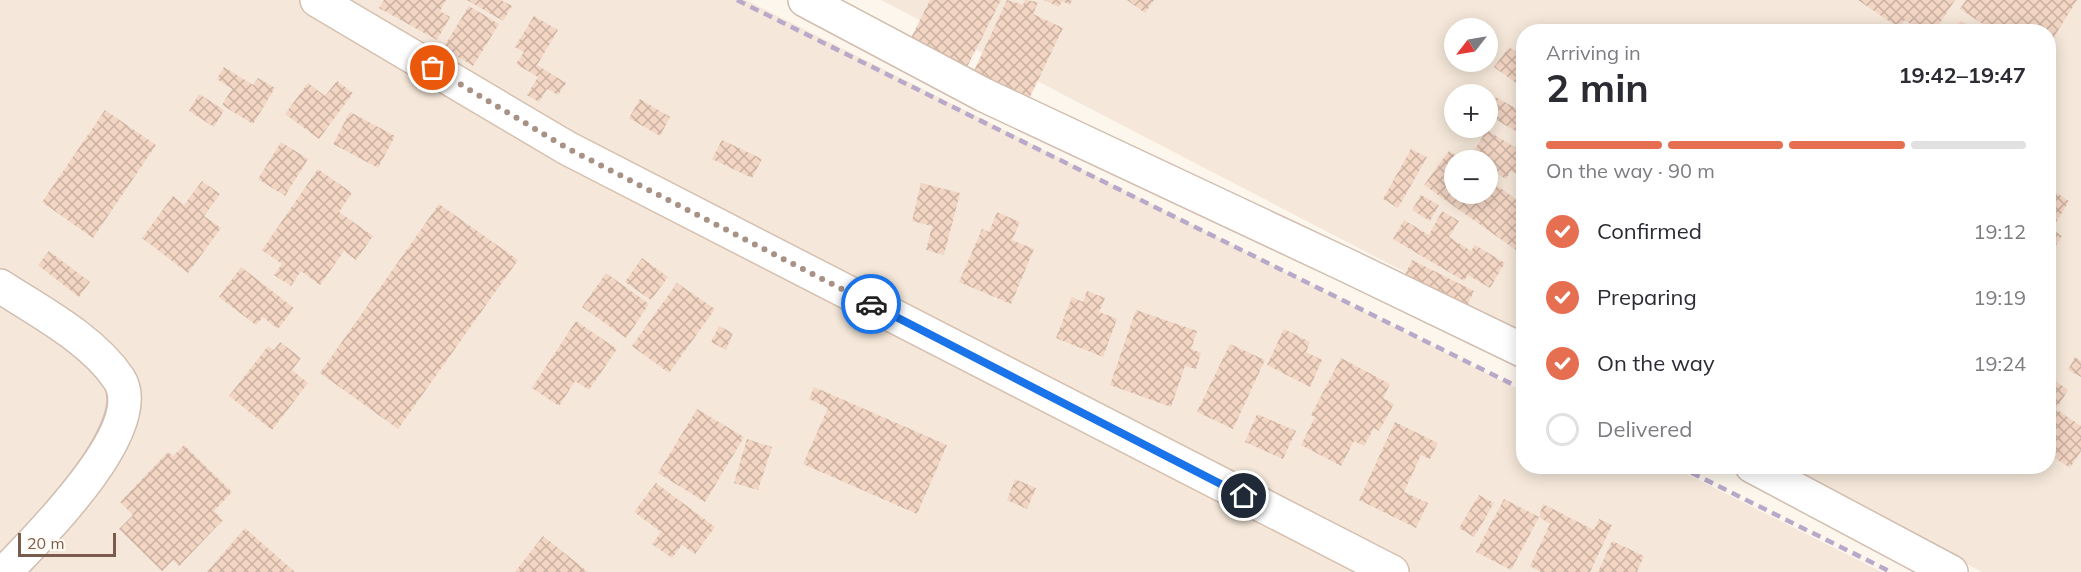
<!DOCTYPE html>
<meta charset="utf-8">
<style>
:root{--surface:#fff;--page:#f7f7f7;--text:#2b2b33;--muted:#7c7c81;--line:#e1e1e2;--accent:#e76f51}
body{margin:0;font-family:Mulish,sans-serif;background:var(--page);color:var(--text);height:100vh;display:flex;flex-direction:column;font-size:22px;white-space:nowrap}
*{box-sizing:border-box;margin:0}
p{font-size:20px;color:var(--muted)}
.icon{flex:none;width:33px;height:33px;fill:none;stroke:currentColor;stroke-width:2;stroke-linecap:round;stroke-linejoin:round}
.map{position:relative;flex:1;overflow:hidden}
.sheet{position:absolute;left:1516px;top:24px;width:540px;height:450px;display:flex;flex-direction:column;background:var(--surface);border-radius:24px;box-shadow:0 3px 15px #0003}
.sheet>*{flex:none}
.needle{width:39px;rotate:239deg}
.controls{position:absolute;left:1444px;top:18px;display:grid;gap:12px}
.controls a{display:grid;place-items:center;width:54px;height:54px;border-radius:50%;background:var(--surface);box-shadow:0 3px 15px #0003;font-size:30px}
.scale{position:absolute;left:18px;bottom:15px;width:98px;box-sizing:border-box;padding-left:6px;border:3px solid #7a5c4d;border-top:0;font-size:16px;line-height:21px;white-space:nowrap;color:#7a5c4d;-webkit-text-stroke:4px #fffaf3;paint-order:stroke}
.pin{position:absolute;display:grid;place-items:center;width:51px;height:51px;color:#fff;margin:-26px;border:3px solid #fff;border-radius:50%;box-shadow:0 2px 6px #0007}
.courier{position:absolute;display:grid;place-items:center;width:60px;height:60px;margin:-30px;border:4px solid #1a73e8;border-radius:50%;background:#fff;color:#222;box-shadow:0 2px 8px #0007}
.overview em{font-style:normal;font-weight:700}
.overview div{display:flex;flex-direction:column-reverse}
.overview{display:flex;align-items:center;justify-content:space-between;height:102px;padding:0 30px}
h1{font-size:39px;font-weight:700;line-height:45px}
.bar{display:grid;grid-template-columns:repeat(4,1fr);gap:9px 6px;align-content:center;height:72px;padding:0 30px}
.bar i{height:8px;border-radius:4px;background:var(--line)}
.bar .current{background:var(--accent)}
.bar p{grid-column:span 4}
ol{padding:0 30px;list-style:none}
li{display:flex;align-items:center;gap:18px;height:66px}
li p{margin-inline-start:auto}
li .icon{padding:6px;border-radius:50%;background:var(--accent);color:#fff;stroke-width:4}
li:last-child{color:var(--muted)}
li i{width:33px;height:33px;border:3px solid var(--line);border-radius:50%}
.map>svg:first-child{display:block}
</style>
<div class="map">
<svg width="2081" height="572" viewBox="0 0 2081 572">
<defs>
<pattern id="building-cross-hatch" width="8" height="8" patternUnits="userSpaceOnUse" patternTransform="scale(1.5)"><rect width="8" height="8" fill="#f3d5c3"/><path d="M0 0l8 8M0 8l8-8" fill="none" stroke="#cab0a1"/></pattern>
</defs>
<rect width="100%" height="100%" fill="#fdf6ec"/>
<!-- residential -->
<path fill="#f5e8da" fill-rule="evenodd" d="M0 0H746L1524 392V466L1673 467 1882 572H0Z
M881 0H2081V572H1982L1779 467 2049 466V32H1524V334ZM1455 28H1488V62H1455ZM1455 94H1488V128H1455ZM1455 160H1488V194H1455Z"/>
<!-- building -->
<path fill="url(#building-cross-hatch)" d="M384 0H446L440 11 450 17 437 40 379 8Z
M467 0H501L512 6 503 21Z
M930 0H1001L965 71 909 42Z
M1007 0 1023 5 1025 0 1038 2 1033 14 1063 28 1029 99 973 73Z
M1044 0H1072L1070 5 1062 1 1059 7Z
M1127 0H1154L1145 13Z
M1858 0H1955L1934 32H1922L1905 20 1899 28Z
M1966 0H2077L2049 45V32H1995L1960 9Z
M469 6 499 24 473 66 443 48Z
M534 16 558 30 537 65 566 83 558 95 547 89 539 102 527 95 538 77 516 64 524 52 515 47Z
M1961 21 1979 32H1951Z
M1509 47 1524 58V89L1494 67Z
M224 67 253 85 258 78 275 88 253 124 222 105 232 89 217 79Z
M337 81 353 93 319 139 285 114 308 83 325 96Z
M1477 87 1519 110 1524 102V136L1488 115V94H1473Z
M199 94 224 110 214 127 189 111Z
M640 99 670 117 660 136 629 118Z
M105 110 156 145 93 238 42 202Z
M350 112 395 136 378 168 333 144Z
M1487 130 1524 153V180L1511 171 1506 179 1488 168V160H1476L1470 157Z
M722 140 762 159 752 178 712 159Z
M281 142 308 159 285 196 258 179Z
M1411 149 1427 157 1398 208 1383 199Z
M1449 151 1462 160H1455V194H1488V179L1524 205V239L1516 250 1424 185Z
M318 169 352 193 339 212 373 236 356 260 344 251 320 285 301 271 291 286 274 275 282 264 262 250Z
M202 181 220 194 204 216 221 228 188 273 142 238 173 196 184 205Z
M921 183 960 193 944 255 926 250 932 226 912 221Z
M2049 188 2069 201 2052 229 2062 236 2049 256Z
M1421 195 1439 205 1430 221 1412 210Z
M439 204 518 260 398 429 320 373Z
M1442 211 1459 221 1449 237 1471 251 1475 245 1505 263 1490 288 1468 275 1464 281 1393 239 1404 220 1429 235Z
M997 212 1020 222 1012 240 1034 249 1011 304 959 282 982 229 989 232Z
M49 251 90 282 79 297 38 265Z
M642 258 668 277 651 300 625 282Z
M1412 260 1474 291 1458 326 1399 287Z
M241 267 294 308 278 329 263 317 256 325 219 297Z
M606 273 649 304 626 338 582 307Z
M677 283 715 309 669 373 632 346Z
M1087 291 1105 298 1099 312 1117 319 1103 357 1056 338 1072 297 1083 302Z
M1136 310 1197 331 1191 349 1201 353 1196 369 1185 366 1171 407 1110 385Z
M576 321 617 349 589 390 575 381 559 406 532 388Z
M719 326 733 333 726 350 711 342Z
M1284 329 1310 342 1306 352 1322 360 1310 387 1267 365Z
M280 342 301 358 292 370 308 383 272 430 229 396 268 346 274 350Z
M1230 344 1265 360 1233 429 1197 412Z
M2075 357 2081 361V377L2068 370Z
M1341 358 1390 384 1383 398 1394 404 1379 431 1374 428 1364 446 1354 441 1341 466 1301 445 1315 417 1311 415Z
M2049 376 2068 390 2056 409 2081 426V451L2070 468 2049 454Z
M814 387 947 445 917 514 803 464 828 408 809 399Z
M697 409 744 437 705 502 658 473Z
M1257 414 1296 431 1283 459 1245 442Z
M1395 422 1438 443 1430 459 1421 455 1404 492 1428 503 1416 528 1359 500Z
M747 439 772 447 758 490 734 483Z
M184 445 232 492 214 511 223 520 179 566 173 560 162 571 119 529 133 515 120 502 168 452 173 456Z
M1015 479 1036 488 1027 509 1007 500Z
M656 483 715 527 695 554 682 545 672 558 652 544 661 532 634 512Z
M1479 495 1494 503 1474 537 1459 528Z
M1504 499 1539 517 1511 570 1476 552Z
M1543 504 1594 530 1599 519 1612 525 1590 572H1541L1530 566 1550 524 1539 517Z
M245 528 295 572H207Z
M543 536 588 572H515Z
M1612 541 1644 556 1637 572H1598Z"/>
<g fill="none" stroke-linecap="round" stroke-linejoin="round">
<defs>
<path id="minor" d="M805 0 984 95 1348 266 1524 351
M0 286C40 312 92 339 119 379 150 428 37 539 5 572
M1752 466 1951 572"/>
<path id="secondary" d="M317 0 567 148 1392 572"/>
</defs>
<!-- minor casing -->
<use href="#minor" stroke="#d1beb0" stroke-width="36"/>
<!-- secondary casing -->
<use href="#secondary" stroke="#d6c0b0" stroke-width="36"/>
<!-- minor -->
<use href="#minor" stroke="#fff" stroke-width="33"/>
<!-- secondary -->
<use href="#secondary" stroke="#fff" stroke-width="33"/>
<!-- rail -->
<path stroke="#b9a8c9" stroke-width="4.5" stroke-dasharray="9 6" stroke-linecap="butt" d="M737 0 1524 390
M1678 466 1891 572"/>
</g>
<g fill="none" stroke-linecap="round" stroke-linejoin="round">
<!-- done -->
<path stroke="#a89285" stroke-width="6" stroke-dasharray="0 10.8" d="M433 68 567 148 871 304"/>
<!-- route -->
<path stroke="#1a73e8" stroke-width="8" d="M871 304 1244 496"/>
</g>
</svg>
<div class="controls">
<a><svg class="needle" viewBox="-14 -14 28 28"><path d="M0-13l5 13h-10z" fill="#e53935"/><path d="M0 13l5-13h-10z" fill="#7c7c81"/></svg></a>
<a>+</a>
<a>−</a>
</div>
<div class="scale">20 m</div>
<div class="pin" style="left:433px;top:68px;background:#ea580c"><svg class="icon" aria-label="bag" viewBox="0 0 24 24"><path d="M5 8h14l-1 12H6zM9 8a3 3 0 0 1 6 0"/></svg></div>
<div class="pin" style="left:1244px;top:496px;background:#1f2937"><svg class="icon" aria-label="home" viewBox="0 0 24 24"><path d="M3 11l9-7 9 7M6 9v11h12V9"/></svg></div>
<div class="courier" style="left:871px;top:304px"><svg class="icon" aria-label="car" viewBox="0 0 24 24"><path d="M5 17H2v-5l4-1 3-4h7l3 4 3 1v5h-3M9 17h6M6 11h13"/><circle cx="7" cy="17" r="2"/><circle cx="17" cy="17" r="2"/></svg></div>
<section class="sheet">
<div class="overview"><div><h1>2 min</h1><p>Arriving in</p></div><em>19:42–19:47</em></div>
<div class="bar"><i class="current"></i><i class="current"></i><i class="current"></i><i></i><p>On the way · 90 m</p></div>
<ol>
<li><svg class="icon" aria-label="check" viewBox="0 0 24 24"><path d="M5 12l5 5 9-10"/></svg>Confirmed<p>19:12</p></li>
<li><svg class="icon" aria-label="check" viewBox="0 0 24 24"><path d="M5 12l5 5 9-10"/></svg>Preparing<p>19:19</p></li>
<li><svg class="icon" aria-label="check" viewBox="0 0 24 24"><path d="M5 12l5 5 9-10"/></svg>On the way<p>19:24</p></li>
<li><i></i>Delivered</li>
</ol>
</section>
</div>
